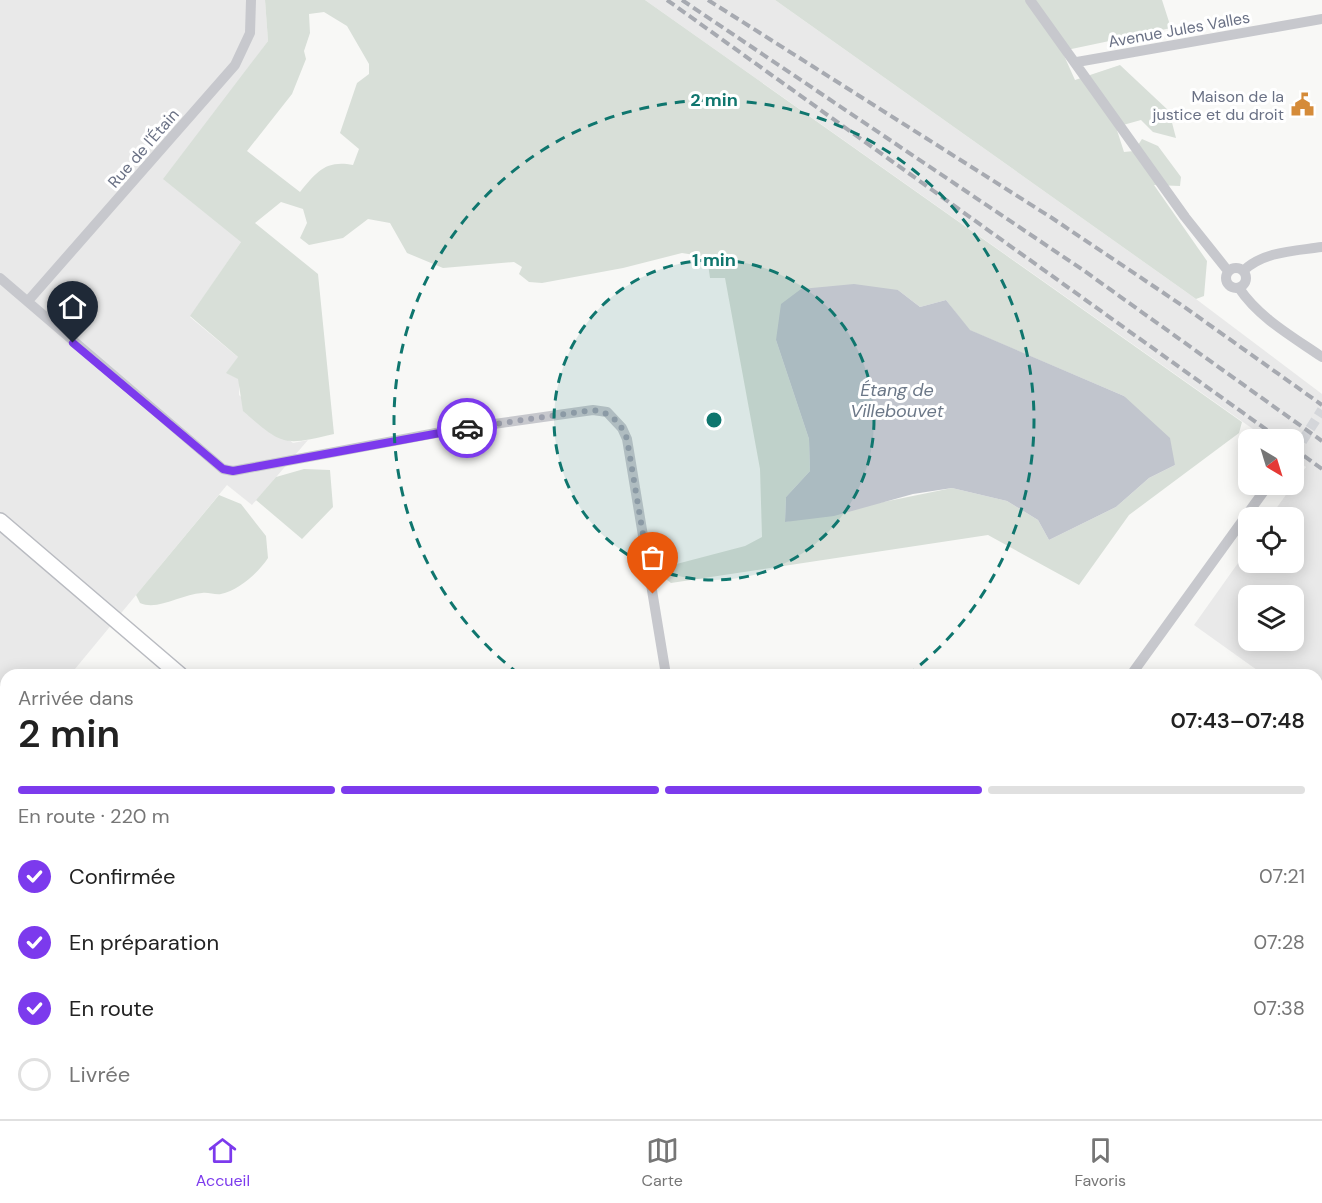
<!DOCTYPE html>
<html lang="fr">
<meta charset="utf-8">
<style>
:root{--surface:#fff;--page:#f6f6f6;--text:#222;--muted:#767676;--line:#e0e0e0;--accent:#7c3aed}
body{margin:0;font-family:"DM Sans",sans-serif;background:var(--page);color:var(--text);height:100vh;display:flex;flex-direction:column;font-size:22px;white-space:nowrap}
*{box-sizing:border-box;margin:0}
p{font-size:20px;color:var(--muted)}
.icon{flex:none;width:33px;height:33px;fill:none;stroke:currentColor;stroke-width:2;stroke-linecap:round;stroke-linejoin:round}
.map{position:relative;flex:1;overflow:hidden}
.details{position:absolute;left:0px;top:669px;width:1323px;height:450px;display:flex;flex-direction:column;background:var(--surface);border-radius:18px 18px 0 0;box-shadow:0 3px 15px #0003}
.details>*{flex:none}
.needle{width:39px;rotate:142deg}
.controls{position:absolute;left:1238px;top:429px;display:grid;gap:12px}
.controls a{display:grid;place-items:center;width:66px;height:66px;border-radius:12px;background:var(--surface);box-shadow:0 3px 15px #0003;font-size:30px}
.pin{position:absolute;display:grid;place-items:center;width:51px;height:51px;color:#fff;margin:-62px -26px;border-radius:50% 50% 50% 0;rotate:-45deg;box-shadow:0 0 6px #0007}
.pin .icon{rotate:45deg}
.courier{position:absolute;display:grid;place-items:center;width:60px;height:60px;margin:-30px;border:4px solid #7c3aed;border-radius:50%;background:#fff;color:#222;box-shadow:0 2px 8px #0007}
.head em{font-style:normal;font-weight:600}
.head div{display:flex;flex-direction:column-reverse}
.head{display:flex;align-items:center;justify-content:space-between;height:102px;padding:0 18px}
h1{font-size:39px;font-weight:600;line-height:45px}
.bar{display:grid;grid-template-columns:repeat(4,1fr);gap:9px 6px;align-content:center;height:72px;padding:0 18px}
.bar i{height:8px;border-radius:4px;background:var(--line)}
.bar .on{background:var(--accent)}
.bar p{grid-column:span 4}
ol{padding:0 18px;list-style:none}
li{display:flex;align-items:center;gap:18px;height:66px}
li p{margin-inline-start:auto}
li .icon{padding:6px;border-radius:50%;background:var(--accent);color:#fff;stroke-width:4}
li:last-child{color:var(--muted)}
li i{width:33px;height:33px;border:3px solid var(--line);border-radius:50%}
.menu{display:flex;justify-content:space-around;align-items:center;height:84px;border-top:2px solid var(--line);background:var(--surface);font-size:16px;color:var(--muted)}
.menu a{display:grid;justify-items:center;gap:3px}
.menu .on{color:var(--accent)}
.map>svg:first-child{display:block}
</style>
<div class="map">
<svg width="1322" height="1119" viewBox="0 0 1322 1119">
<rect width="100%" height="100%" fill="#f8f8f6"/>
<!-- built -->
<path fill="#e9e9e9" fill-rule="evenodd" d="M0 0H265L268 41 237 84 241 242 190 317 239 358V395L293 443 308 440 252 505 227 485 70 675H6V1057L0 1071Z
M645 0H775L1196 299 1322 394V717L1317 713V675H1264L1194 625 1248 549V562H1293V518L1270 517 1306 467 1293 458V440L1267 439ZM1248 596H1293V640H1248Z
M0 1075 6 1077V1113H101L99 1119H0Z
M1322 1098V1119H1011L1013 1113H1317V1099Z
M308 1113H976L974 1119H321L308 1116Z"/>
<!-- green -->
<path fill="#d8dfd8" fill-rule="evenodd" d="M265 0H645L1242 422 1239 433 1129 515 1079 585 988 535 671 583 663 577 665 567 745 546 762 537 760 469 725 278H710L707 257 682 253 623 268 542 283 529 282 519 274 522 267 514 262 443 268 407 253 390 223 368 219 343 238 309 245 300 238 307 223 303 209 281 202 255 223 318 274 334 434C283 446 283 446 243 411L238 379 226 373 238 357 190 316 241 242 163 179 268 41ZM324 12 347 26 369 64V74L357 83 340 133 359 149 353 165C325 160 317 172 300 192L247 151 292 94 306 59 304 51 310 33 309 14ZM898 290 920 307 946 300 969 330 1124 396 1175 465 1149 478 1116 507 1049 540 1038 520 1007 501 952 488 785 522 786 497 810 471 809 439 776 340Z
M775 0H1162L1171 28 1062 51 1075 80 1120 65 1169 111 1176 138 1153 132 1141 120 1116 127 1124 152 1134 151 1142 139 1158 146 1181 177 1180 186 1154 185 1207 261 1204 296 1196 299Z
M304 469 330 470 333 507 302 539 256 500 276 477Z
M219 495 241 504 266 536 268 558C258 573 239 590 221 594 215 595 208 592 202 593 182 594 158 611 140 603L136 595Z"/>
<!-- water -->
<path fill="#c1c5cd" d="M854 284 898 290 920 307 946 300 970 330 1124 396 1170 438 1175 465 1149 478 1116 507 1049 540 1038 520 1007 501 952 488 913 494 834 516 785 522 786 497 810 471 809 439 776 340 781 304 801 289Z"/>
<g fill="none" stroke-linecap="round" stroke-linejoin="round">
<!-- street-tunnel -->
<path stroke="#d4d6da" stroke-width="10" stroke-dasharray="10 5" stroke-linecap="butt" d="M1294 454 1322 410"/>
<defs>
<path id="secondary" d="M0 521 180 675
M1317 1002H1322
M996 1119 997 1113"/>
</defs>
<!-- secondary casing -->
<use href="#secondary" stroke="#b9bbc1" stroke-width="18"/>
<!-- street -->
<path stroke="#c7c8cd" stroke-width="10" d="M1030 0 1185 217 1228 271
M1077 62 1322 19
M1226 278a10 10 0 1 1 20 0a10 10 0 1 1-20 0Z
M1243 271C1264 251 1295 251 1322 247
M0 278 223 469 233 471 452 430 593 410 607 412 622 428 627 439 666 675
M1239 288C1259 318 1293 337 1322 357
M28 301 235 65 250 33 251 0
M1293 455 1294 454
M1131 675 1269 484
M0 1089 6 1090
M98 1113 122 1119
M269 1113V1119"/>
<!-- secondary -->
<use href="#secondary" stroke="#fff" stroke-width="15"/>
<!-- rail -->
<path stroke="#a7aab1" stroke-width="4" stroke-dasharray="9 4.5" stroke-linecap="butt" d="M667 0 1281 440
M682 0 1083 270 1322 441
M708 0 1052 218 1183 306 1322 405
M1293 448 1322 469"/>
</g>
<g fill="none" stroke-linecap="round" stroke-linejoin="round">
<!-- done -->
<path stroke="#9ca0ad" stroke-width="6" stroke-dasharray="0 10.8" d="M467 428 593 410C612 413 620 422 627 439L653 594"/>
<!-- route -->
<path stroke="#7c3aed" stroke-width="8" d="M73 343 223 469 233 471 467 428"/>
</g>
<!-- distance rings -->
<circle cx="714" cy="420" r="160" fill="#0f766e" fill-opacity=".12"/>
<g fill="none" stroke="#0f766e" stroke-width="3" stroke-dasharray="10 8">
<circle cx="714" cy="420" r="160"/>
<path d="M519 674A320 320 0 1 1 909 674"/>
</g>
<!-- icons -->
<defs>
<symbol id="civic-bare" viewBox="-9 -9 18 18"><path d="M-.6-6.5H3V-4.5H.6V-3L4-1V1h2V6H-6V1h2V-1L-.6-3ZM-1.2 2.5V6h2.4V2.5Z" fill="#d58b39" stroke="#fff" stroke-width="2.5" paint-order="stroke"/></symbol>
</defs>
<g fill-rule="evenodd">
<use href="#civic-bare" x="1286" y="88" width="33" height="33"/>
</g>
<g text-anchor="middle" stroke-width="6" stroke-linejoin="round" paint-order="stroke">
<!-- street labels -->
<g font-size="16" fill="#6a7185" stroke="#fff">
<text transform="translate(1179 29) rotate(-10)" y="6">Avenue Jules Valles</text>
<text transform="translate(143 148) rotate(-49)" y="6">Rue de l'Étain</text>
</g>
<!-- poi labels -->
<g font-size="16" fill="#6a7185" stroke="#fff" text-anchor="end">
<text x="1284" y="102">Maison de la<tspan x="1284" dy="18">justice et du droit</tspan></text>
</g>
<!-- water labels -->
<g font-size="18" font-style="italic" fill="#6b7787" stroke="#fff">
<text x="897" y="396">Étang de<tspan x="897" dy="21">Villebouvet</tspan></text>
</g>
</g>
<circle cx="714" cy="420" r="9" fill="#0f766e" stroke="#fff" stroke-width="3"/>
<g font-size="18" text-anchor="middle" font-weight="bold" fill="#0f766e" stroke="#fff" stroke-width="6" stroke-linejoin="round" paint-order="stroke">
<text x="714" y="106">2 min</text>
<text x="714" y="266">1 min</text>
</g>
</svg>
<div class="controls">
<a><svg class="needle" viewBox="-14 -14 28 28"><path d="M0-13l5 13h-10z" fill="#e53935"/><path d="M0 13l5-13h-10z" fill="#767676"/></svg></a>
<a><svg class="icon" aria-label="locate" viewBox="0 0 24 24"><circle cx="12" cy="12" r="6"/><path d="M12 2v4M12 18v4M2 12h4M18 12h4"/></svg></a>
<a><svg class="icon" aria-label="layers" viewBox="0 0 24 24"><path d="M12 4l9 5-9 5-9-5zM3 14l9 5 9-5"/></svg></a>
</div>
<div class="pin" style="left:653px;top:594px;background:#ea580c"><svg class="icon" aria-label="bag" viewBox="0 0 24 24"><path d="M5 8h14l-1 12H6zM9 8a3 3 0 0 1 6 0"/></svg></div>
<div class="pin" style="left:73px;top:343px;background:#1f2937"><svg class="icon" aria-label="home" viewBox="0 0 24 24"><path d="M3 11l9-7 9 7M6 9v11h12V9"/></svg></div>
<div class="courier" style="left:467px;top:428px"><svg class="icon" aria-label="car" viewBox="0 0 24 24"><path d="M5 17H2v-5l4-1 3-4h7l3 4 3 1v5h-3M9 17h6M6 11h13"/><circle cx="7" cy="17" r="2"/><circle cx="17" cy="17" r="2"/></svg></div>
<section class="details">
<div class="head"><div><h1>2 min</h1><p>Arrivée dans</p></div><em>07:43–07:48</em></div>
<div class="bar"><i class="on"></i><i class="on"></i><i class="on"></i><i></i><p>En route · 220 m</p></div>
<ol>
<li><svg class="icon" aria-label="check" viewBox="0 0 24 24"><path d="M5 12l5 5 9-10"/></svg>Confirmée<p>07:21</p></li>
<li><svg class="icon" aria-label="check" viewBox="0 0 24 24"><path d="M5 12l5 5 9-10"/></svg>En préparation<p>07:28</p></li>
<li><svg class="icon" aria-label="check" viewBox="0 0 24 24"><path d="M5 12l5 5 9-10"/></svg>En route<p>07:38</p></li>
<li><i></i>Livrée</li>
</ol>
</section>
</div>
<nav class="menu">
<a class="on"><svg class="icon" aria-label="home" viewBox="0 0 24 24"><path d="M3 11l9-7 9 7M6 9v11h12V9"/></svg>Accueil</a>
<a><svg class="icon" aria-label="map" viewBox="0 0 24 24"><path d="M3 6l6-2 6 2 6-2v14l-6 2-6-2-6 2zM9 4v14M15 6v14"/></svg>Carte</a>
<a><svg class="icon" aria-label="saved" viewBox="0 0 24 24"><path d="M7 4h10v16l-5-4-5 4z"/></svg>Favoris</a>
</nav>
